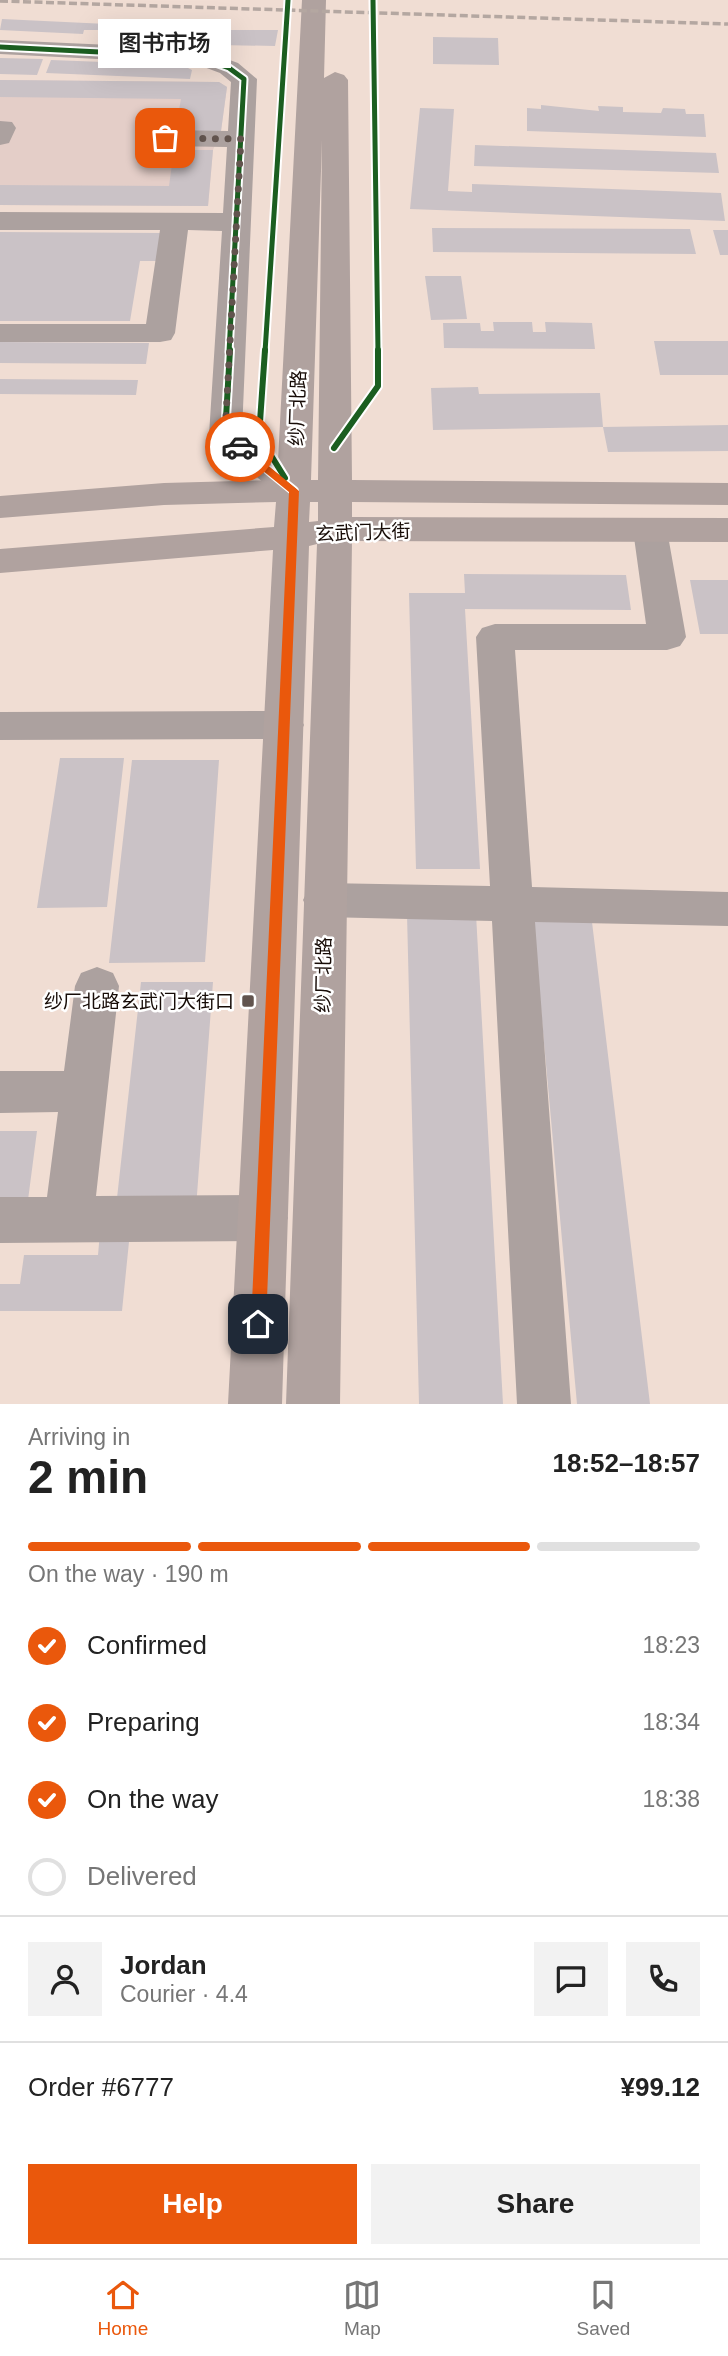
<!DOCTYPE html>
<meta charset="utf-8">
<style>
:root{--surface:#fff;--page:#f2f2f2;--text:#222;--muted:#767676;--line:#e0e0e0;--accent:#ea580c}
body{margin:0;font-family:Helvetica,"Noto Sans SC",sans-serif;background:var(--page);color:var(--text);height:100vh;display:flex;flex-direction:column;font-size:26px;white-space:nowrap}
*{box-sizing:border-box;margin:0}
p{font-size:23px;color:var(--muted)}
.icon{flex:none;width:38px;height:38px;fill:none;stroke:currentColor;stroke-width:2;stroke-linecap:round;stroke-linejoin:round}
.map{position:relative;height:1404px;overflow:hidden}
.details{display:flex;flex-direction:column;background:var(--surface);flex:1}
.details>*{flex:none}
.pin{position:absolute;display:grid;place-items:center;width:60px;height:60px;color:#fff;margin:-30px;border-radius:14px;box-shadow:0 4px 10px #0006}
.courier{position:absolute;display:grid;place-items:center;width:70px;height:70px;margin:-35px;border:5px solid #ea580c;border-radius:50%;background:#fff;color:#222;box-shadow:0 2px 9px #0007}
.bubble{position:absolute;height:49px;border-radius:0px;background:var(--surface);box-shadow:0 7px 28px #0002;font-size:23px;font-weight:600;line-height:49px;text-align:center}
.headline em{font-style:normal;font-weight:600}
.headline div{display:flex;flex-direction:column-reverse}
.headline{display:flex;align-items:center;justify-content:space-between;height:119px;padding:0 28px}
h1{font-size:46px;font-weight:600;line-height:52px}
.bar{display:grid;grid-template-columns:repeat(4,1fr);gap:10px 7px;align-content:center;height:84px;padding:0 28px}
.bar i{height:9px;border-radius:5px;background:var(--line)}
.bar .on{background:var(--accent)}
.bar p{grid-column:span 4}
.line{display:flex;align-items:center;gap:18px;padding:0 28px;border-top:2px solid var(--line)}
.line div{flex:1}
.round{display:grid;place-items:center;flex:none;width:74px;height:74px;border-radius:0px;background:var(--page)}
ol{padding:0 28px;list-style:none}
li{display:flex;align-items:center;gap:21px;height:77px}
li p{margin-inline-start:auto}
li .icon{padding:7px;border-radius:50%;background:var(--accent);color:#fff;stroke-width:4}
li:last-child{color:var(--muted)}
li i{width:38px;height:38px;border:4px solid var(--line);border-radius:50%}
.primary-button{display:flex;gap:14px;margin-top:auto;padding:14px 28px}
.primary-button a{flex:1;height:80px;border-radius:0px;background:var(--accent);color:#fff;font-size:28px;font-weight:600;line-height:80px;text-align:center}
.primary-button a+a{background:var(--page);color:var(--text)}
.tabs{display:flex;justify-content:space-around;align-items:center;height:98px;border-top:2px solid var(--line);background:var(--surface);font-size:19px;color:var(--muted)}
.tabs a{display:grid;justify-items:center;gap:4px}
.tabs .on{color:var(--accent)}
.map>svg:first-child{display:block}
</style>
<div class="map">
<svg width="728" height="1404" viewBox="0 0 728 1404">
<rect width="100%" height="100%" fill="#f0ddd3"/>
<!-- commercial -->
<path fill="#e4cec8" d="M0 80 219 82 227 87 221 131 213 150 208 206 0 205Z"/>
<!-- building -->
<path fill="#cac2c6" d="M2 19 149 26 148 30H278L275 46 118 43 122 30H84L83 34 0 30Z
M433 37 498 38 499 65 433 64Z
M0 58 43 59 37 75 0 74Z
M51 60 182 65 192 70 190 79 46 73Z
M0 80 219 82 227 87 221 131H175L181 99 0 97Z
M541 105 599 111 598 106 623 107V112L661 113 663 108 685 109 686 114H704L706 137 527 131V108L541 109Z
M420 108 454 109 448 191 472 192V184L721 193 725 221 410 209Z
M475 145 716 153 719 173 474 166Z
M174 150H213L208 206 0 205V185L169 186Z
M432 228 690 229 696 254 433 252Z
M713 230H728V255H720Z
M0 232 164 233 159 261H140L130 321H0Z
M425 276H461L467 319 431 320Z
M493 322H532L533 332H546L545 322 592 323 595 349 444 348 443 323H480L481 331H494Z
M654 341H728V375H660Z
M0 342 149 343 146 364 0 363Z
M0 379 138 380 136 395 0 394Z
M478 387 479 394 600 393 603 427 728 425V451L608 452 603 427 433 430 431 388Z
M464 574 626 575 631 610 465 609 480 869H416L409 593H465Z
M690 580H728V634H700Z
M60 758H124L107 907 37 908Z
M132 760H219L205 962 109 963Z
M407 914H476L503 1404H419Z
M533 922H592L650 1404H577Z
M141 982H213L196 1208 116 1207Z
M0 1131H37L28 1200 0 1201Z
M100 1232H130L122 1311H0V1284H20L24 1255H98Z"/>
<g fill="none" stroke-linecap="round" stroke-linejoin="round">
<!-- minor -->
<path fill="#aca19f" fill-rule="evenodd" d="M0 40 199 49 238 63 257 79 242 432 306 483 311 491 306 499 294 502 282 499 209 435 222 231 188 230 175 333 171 340 160 342H0V324H146L160 230H0V212L223 213 227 147 165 146 156 144 152 138 156 132 165 130 228 131 231 82 220 73 196 64 0 54Z
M0 121 12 122 16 128 9 143 0 145Z
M650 518 662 522 667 530 686 637 680 646 667 650H515L532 887 728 892V926L535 922 571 1404H517L492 921 324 917 309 912 303 900 309 888 324 883 490 886 476 637 482 628 495 624H646L633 530 638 522Z
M285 711 299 715 304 725 299 735 285 739 0 740V712Z
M97 967 113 973 119 986 96 1196 263 1195 280 1202 288 1218 280 1234 263 1241 0 1243V1197H47L58 1112 0 1113V1071H64L75 986 81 973Z"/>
<!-- major -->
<path fill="#b0a29f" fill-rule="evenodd" d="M302 0H326L324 78 335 72 344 75 348 80 352 480 728 483V505L352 502V517L728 518V542L352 541 340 1404H286L317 544 309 546 282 1404H228L273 550 0 573V549L274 527 276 502 164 505 0 518V496L164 483 277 480ZM322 140 318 480H311ZM310 502H318V521L309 522Z"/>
<!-- rail -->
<path stroke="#b4a7a1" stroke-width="3.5" stroke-dasharray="8 3.5" stroke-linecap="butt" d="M0 1 728 24"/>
<defs>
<path id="cycleway-far1" d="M373 0 378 352
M0 47 199 57 229 68 244 79 229 352
M265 352 288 0"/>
<path id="cycleway" d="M230 350 225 435 294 491
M265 350 259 436 285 478
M334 448 378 386V350"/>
</defs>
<!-- cycleway-far1 casing -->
<use href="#cycleway-far1" stroke="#fff" stroke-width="9"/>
<!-- cycleway casing -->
<use href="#cycleway" stroke="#fff" stroke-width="10"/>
<!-- cycleway-far1 -->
<use href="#cycleway-far1" stroke="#1b5e20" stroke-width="5"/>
<!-- cycleway -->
<use href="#cycleway" stroke="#1b5e20" stroke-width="6"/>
</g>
<!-- route -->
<path fill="#ea580c" d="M236 445H243L299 491 266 1324 258 1332 251 1324 289 492 236 449Z"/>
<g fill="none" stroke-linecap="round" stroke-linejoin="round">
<!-- done -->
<path stroke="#62544e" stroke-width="7" stroke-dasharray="0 12.6" d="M165 138 241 139 225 435 240 447"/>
</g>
<!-- markers -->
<rect fill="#62544e" stroke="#fff" stroke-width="2.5" x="241" y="994" width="14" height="14" rx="3.5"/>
<g text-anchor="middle" stroke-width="5" stroke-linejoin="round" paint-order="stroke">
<!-- street labels -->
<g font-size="19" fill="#160b06" stroke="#fff">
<text transform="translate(297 408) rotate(-88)" y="7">纱厂北路</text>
<text transform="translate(363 532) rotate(-2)" y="7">玄武门大街</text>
<text transform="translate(323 975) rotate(-89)" y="7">纱厂北路</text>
</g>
<!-- poi labels -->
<g font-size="19" fill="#160b06" stroke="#fff" text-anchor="end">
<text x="234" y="1008">纱厂北路玄武门大街口</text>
</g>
</g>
</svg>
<div class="pin" style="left:165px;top:138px;background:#ea580c"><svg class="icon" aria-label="bag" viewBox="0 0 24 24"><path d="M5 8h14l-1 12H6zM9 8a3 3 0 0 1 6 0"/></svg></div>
<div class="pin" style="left:258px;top:1324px;background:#1f2937"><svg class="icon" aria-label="home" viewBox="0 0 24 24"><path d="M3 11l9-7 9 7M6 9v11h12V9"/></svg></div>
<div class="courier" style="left:240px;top:447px"><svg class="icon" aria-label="car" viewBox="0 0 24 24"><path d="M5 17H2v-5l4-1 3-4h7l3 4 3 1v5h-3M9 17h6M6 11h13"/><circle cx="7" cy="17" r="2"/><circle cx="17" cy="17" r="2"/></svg></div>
<div class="bubble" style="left:98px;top:19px;width:133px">图书市场</div>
</div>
<section class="details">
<div class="headline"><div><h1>2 min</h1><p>Arriving in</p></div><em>18:52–18:57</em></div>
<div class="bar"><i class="on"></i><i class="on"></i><i class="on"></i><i></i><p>On the way · 190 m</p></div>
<ol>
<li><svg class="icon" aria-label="check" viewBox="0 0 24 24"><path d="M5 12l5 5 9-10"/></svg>Confirmed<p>18:23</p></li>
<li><svg class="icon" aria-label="check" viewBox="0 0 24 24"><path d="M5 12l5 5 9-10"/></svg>Preparing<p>18:34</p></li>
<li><svg class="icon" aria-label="check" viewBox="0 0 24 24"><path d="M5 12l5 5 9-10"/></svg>On the way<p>18:38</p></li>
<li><i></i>Delivered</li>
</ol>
<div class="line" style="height:126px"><a class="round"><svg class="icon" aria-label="person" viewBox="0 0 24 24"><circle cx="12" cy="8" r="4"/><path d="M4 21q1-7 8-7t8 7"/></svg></a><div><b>Jordan</b><p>Courier · 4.4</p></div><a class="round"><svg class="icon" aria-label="chat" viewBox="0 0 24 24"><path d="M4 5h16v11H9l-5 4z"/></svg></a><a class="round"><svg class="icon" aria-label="phone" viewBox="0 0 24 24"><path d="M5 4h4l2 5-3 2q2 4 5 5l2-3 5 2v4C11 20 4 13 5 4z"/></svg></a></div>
<div class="line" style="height:91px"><div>Order #6777</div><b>¥99.12</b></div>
<div class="primary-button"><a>Help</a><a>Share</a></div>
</section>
<nav class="tabs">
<a class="on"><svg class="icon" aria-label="home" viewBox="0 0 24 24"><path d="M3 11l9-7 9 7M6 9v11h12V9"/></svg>Home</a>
<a><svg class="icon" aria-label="map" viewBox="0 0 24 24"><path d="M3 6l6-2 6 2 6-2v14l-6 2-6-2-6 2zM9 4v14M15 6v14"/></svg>Map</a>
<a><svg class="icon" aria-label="saved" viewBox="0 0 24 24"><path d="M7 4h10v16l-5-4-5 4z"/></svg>Saved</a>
</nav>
